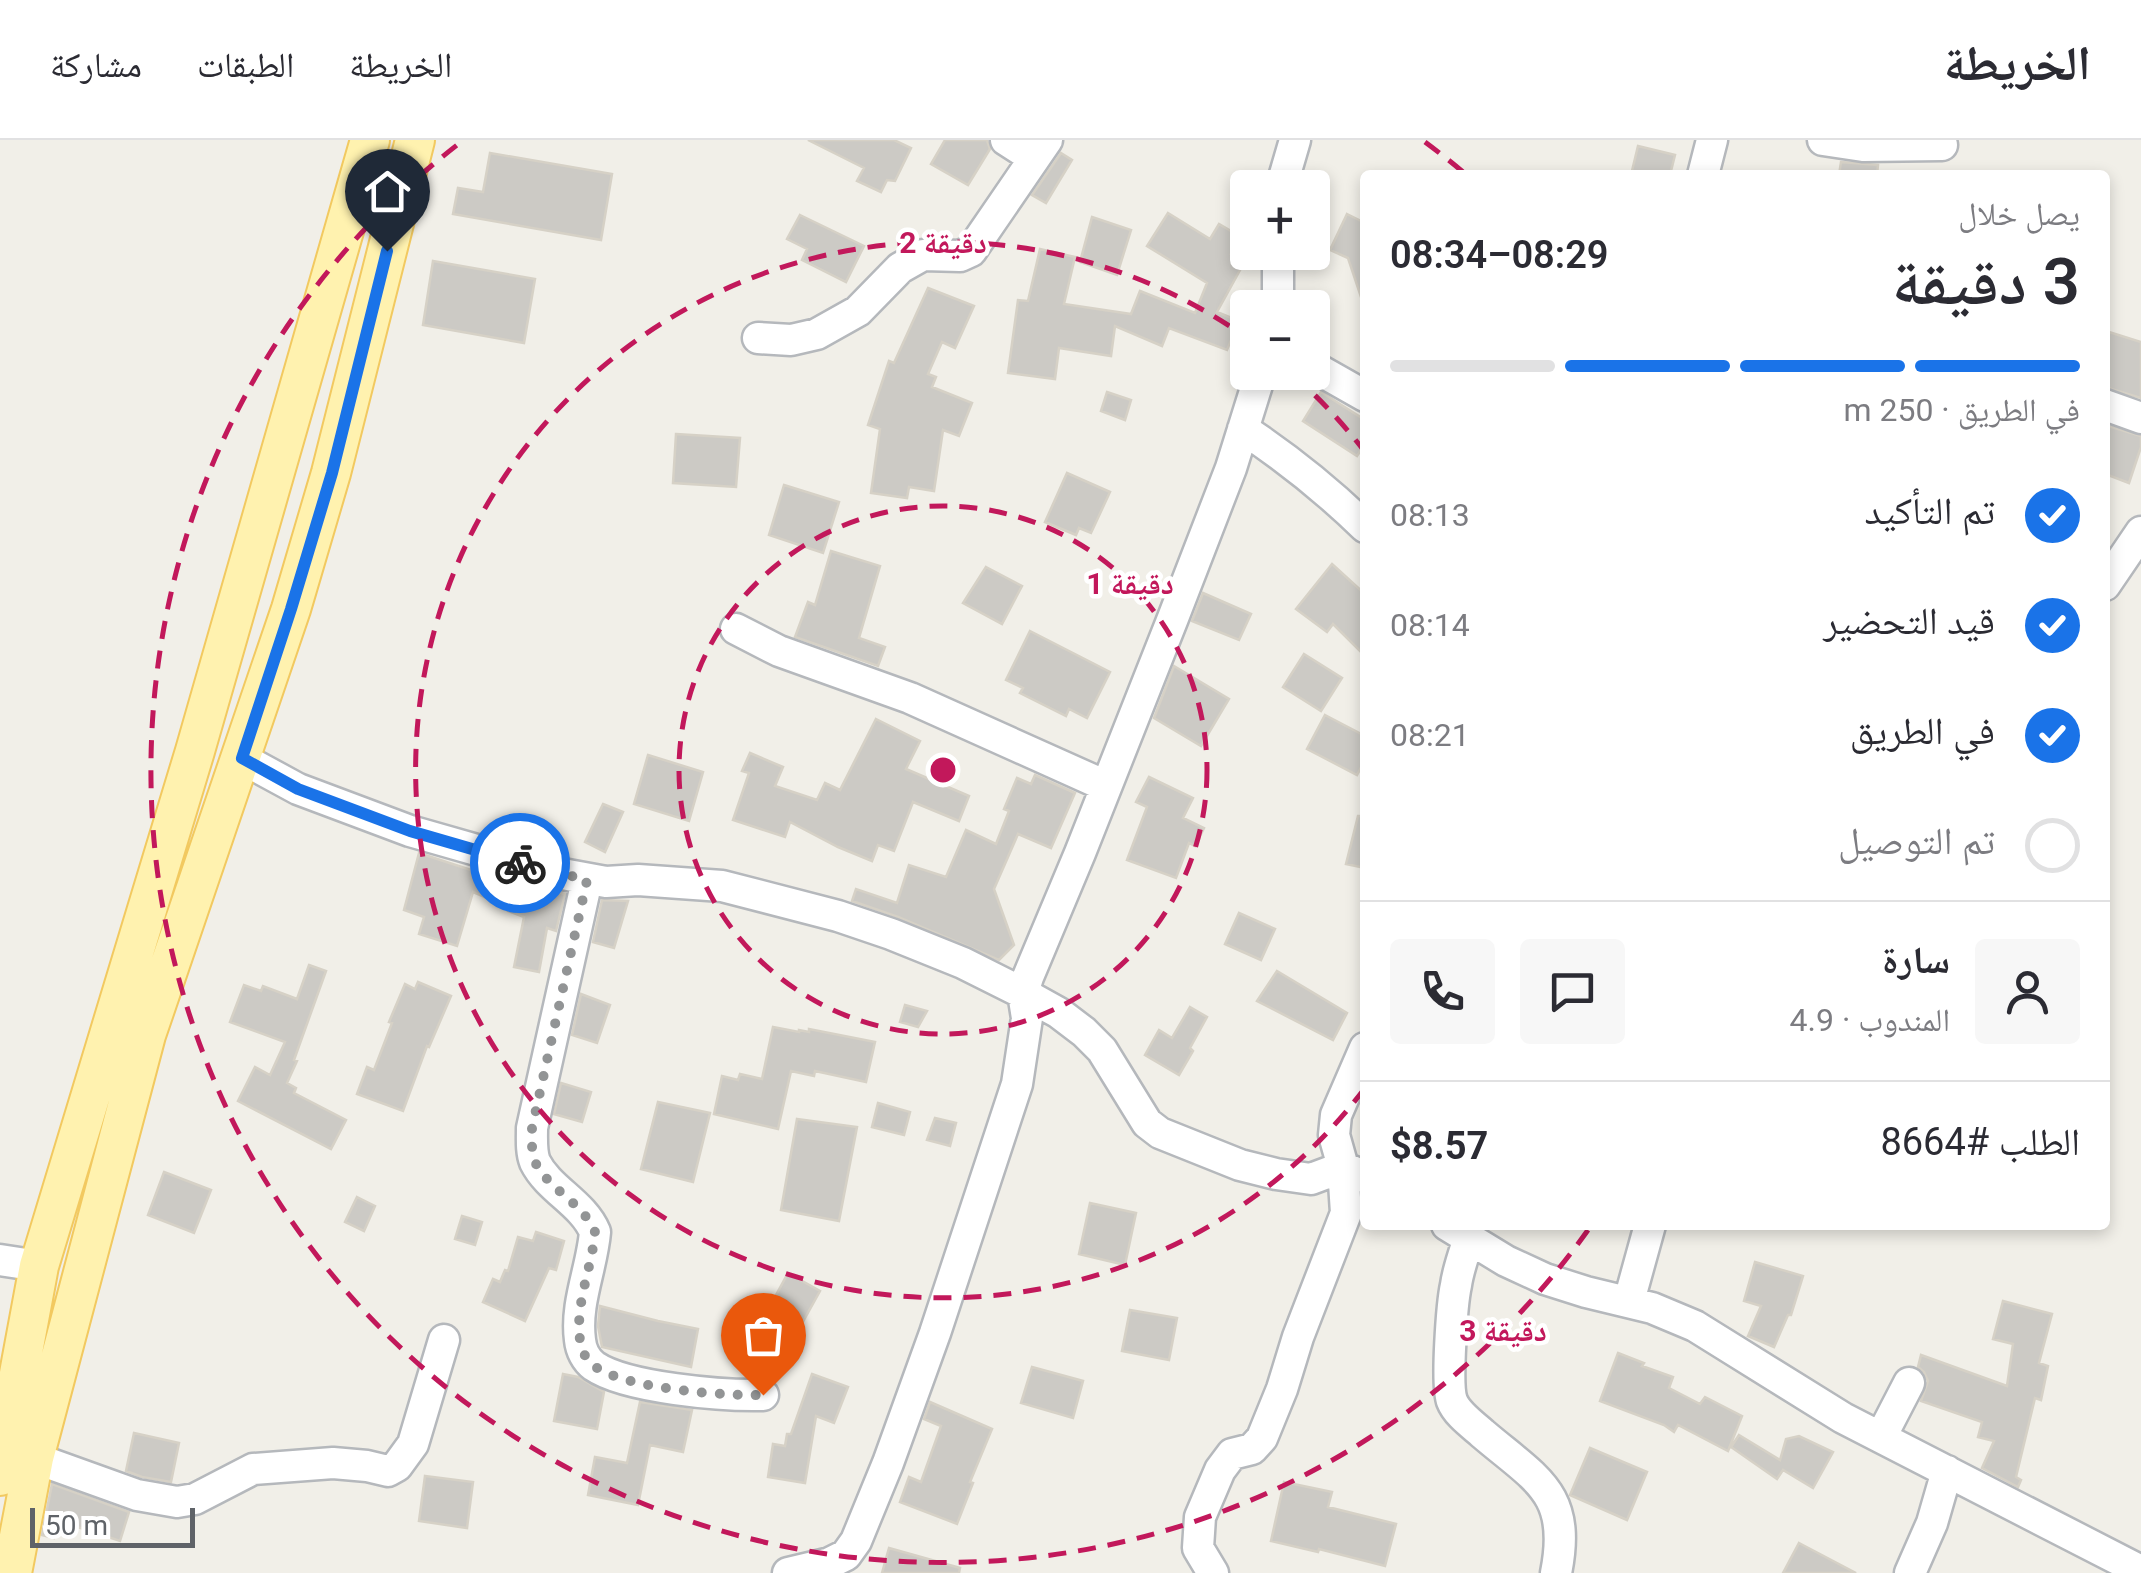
<!DOCTYPE html>
<html lang="ar">
<meta charset="utf-8">
<style>
:root{--surface:#fff;--page:#f7f7f7;--text:#2b2b33;--muted:#7c7c81;--line:#e1e1e2;--accent:#1a73e8}
body{margin:0;font-family:Roboto,"Noto Naskh Arabic",sans-serif;background:var(--page);color:var(--text);direction:rtl;height:100vh;display:flex;flex-direction:column;font-size:38px;white-space:nowrap}
*{box-sizing:border-box;margin:0}
p{font-size:32px;color:var(--muted)}
.icon{flex:none;width:55px;height:55px;fill:none;stroke:currentColor;stroke-width:2;stroke-linecap:round;stroke-linejoin:round}
.map{position:relative;flex:1;overflow:hidden;direction:ltr}
.drawer{position:absolute;left:1360px;top:30px;width:750px;height:1060px;display:flex;flex-direction:column;background:var(--surface);border-radius:10px;box-shadow:0 5px 15px #0003;direction:rtl}
.drawer>*{flex:none}
.fabs{position:absolute;left:1230px;top:30px;display:grid;gap:20px}
.fabs a{display:grid;place-items:center;width:100px;height:100px;border-radius:10px;background:var(--surface);box-shadow:0 5px 15px #0003;font-size:50px}
.scale{position:absolute;left:30px;bottom:25px;width:165px;box-sizing:border-box;padding-left:10px;border:5px solid #5f6368;border-top:0;font-size:28px;line-height:35px;white-space:nowrap;color:#5f6368;-webkit-text-stroke:8px #fff;paint-order:stroke}
.pin{position:absolute;display:grid;place-items:center;width:85px;height:85px;color:#fff;margin:-102px -42px;border-radius:50% 50% 50% 0;rotate:-45deg;box-shadow:0 0 10px #0007}
.pin .icon{rotate:45deg}
.courier{position:absolute;display:grid;place-items:center;width:100px;height:100px;margin:-50px;border:8px solid #1a73e8;border-radius:50%;background:#fff;color:#222;box-shadow:0 2px 12px #0007}
.headline em{font-style:normal;font-weight:600}
.headline div{display:flex;flex-direction:column-reverse}
.headline{display:flex;align-items:center;justify-content:space-between;height:170px;padding:0 30px}
h1{font-size:65px;font-weight:600;line-height:75px}
.bar{display:grid;grid-template-columns:repeat(4,1fr);gap:15px 10px;align-content:center;height:120px;padding:0 30px}
.bar i{height:12px;border-radius:8px;background:var(--line)}
.bar .on{background:var(--accent)}
.bar p{grid-column:span 4}
.line{display:flex;align-items:center;gap:25px;padding:0 30px;border-top:2px solid var(--line)}
.line div{flex:1}
.round{display:grid;place-items:center;flex:none;width:105px;height:105px;border-radius:10px;background:var(--page)}
ol{padding:0 30px;list-style:none}
li{display:flex;align-items:center;gap:30px;height:110px}
li p{margin-inline-start:auto}
li .icon{padding:10px;border-radius:50%;background:var(--accent);color:#fff;stroke-width:4}
li:last-child{color:var(--muted)}
li i{width:55px;height:55px;border:5px solid var(--line);border-radius:50%}
header{display:flex;align-items:center;gap:60px;box-sizing:border-box;height:140px;padding:0 50px;background:var(--surface);border-bottom:2px solid var(--line)}
header strong{font-size:48px}
nav{display:flex;gap:55px;margin-inline-start:auto;font-size:35px}
.map>svg:first-child{display:block}
</style>
<header>
<strong>الخريطة</strong>
<nav><a>الخريطة</a><a>الطبقات</a><a>مشاركة</a></nav>
</header>
<div class="map">
<svg width="2141" height="1433" viewBox="0 0 2141 1433">
<rect width="100%" height="100%" fill="#f1efe8"/>
<!-- building -->
<path fill="#cccac5" stroke="#d6d1c6" stroke-width="2.5" d="M808 0H894L911 8 895 41 887 40 881 52 857 41 864 28Z
M945 0H987L990 9 968 45 931 24Z
M1638 6 1675 15 1670 35H1631Z
M490 13 612 34 601 100 453 74 458 48 483 52Z
M1061 13 1072 20 1046 63 1032 55Z
M1841 22 1878 25 1877 35H1839Z
M1168 73 1210 99 1219 84 1241 97 1231 114 1245 121 1217 172 1239 181 1227 210 1169 188 1162 206 1115 186 1111 216 1059 208 1055 239 1008 233 1018 160 1028 161 1040 109 1075 117 1064 164 1131 174 1140 151 1195 173 1207 143 1147 106Z
M1347 74 1365 83V160H1362L1348 118 1330 110Z
M800 75 864 106 846 142 802 120 807 109 787 99Z
M1092 77 1131 90 1117 135 1080 122Z
M433 121 535 139 524 203 423 185Z
M928 148 974 166 955 208 942 202 928 234 936 237 932 247 972 263 959 296 943 290 934 351 909 347 907 358 871 353 880 289 868 285 889 221 894 223Z
M2109 192 2141 202V258L2105 247V205Z
M1107 252 1131 260 1125 280 1101 271Z
M1321 252 1365 280V304L1357 316 1303 281Z
M2105 285 2141 296V307L2129 343 2105 334Z
M676 294 740 298 736 347 673 343Z
M1067 333 1110 352 1091 393 1079 388 1076 395 1045 382Z
M784 345 839 362 823 413 769 395Z
M831 411 880 426 859 498 885 507 878 526 795 497 808 462 815 465Z
M1332 424 1365 454V516L1333 484 1327 492 1296 469Z
M986 427 1022 446 1002 484 963 463Z
M1203 453 1251 474 1239 500 1192 481Z
M1030 491 1110 532 1087 578 1069 569 1066 576 1020 553 1023 548 1006 540Z
M1304 514 1342 538 1321 571 1283 547Z
M1174 526 1229 559 1201 606 1154 578Z
M1325 575 1365 596V620L1357 635 1307 609Z
M876 579 920 601 906 629 969 656 959 681 913 662 894 711 878 705 872 721 838 707 790 682 785 697 733 680 749 633 742 631 750 613 783 627 775 646 817 660 825 643 840 650Z
M648 615 703 632 689 681 634 664Z
M1035 635 1075 653 1051 708 1018 694 994 749 1014 805 999 820 898 777 852 761 856 749 897 763 909 725 946 737 966 690 996 704 1009 671 1004 669 1017 638 1031 644Z
M1149 637 1193 658 1183 678 1204 688 1195 706 1189 703 1176 738 1127 720 1147 667 1136 662Z
M603 664 623 672 605 712 585 702Z
M1358 676H1365V728L1346 724Z
M419 713 474 731 565 754 556 791 547 788 539 832 514 827 524 777 508 771 509 767 473 752 457 806 419 794 424 777 404 770Z
M602 760 628 761 614 808 593 802Z
M1239 773 1275 789 1261 820 1225 804Z
M309 825 326 831 294 920 297 921 287 943 296 948 294 953 346 980 331 1009 238 961 255 927 270 935 285 902 230 882 244 845 261 851 263 846 297 859Z
M1277 831 1347 873 1333 900 1257 861Z
M418 842 451 856 429 907 427 906 403 971 357 954 367 927 374 930 392 883 389 882 405 844 415 849Z
M581 854 610 865 597 903 572 895Z
M905 865 927 871 918 887 900 882Z
M1190 867 1207 877 1190 908 1193 911 1179 935 1145 915 1159 890 1172 898Z
M773 887 799 892V890L809 892V889L875 902 866 942 815 931 814 936 791 931 778 989 714 974 722 936 738 940 740 934 762 939Z
M561 943 591 952 582 982 554 974Z
M658 962 710 973 693 1042 641 1029Z
M878 963 910 972 904 995 872 987Z
M935 978 956 983 950 1006 927 1000Z
M797 979 857 987 839 1081 781 1070Z
M164 1032 211 1050 194 1093 148 1075Z
M357 1057 375 1066 364 1091 345 1082Z
M1090 1063 1136 1073 1125 1125 1079 1114Z
M462 1076 482 1082 475 1105 455 1099Z
M536 1092 564 1101 556 1130 549 1128 525 1181 483 1162 493 1139 500 1142 505 1130 508 1131 518 1097 533 1101Z
M1755 1122 1803 1136 1791 1175H1788L1774 1207 1748 1196 1761 1166 1744 1161Z
M788 1133 820 1151 800 1187 763 1179Z
M2003 1161 2052 1174 2039 1223 2048 1226 2041 1260 2035 1258 2016 1337 2021 1340 2018 1347 1982 1328 1994 1301 1978 1297 1982 1282 1921 1261 1928 1241 1924 1232 1918 1227 1921 1215 2007 1246 2013 1204 1993 1199Z
M600 1166 658 1181 698 1189 691 1227 602 1207 598 1186Z
M1130 1170 1177 1178 1169 1220 1122 1211Z
M1618 1213 1644 1223 1642 1226 1673 1237 1669 1248 1700 1264 1705 1257 1742 1276 1728 1311 1678 1285 1674 1292 1664 1285 1600 1261Z
M1032 1227 1083 1241 1073 1278 1021 1263Z
M563 1234 578 1237 604 1252 597 1289 554 1281Z
M812 1234 848 1247 834 1283 816 1276 805 1343 768 1337 773 1304 785 1306 787 1294H791Z
M640 1262 692 1270 683 1312 650 1305 638 1365 588 1355 595 1317 627 1323Z
M930 1262 992 1289 970 1342 973 1343 957 1384 900 1362 909 1337 921 1342 941 1286 924 1279Z
M134 1293 179 1303 171 1342 142 1337 126 1331Z
M1739 1295 1780 1320 1786 1299 1799 1296 1833 1312 1813 1348 1783 1330 1777 1339 1731 1307Z
M1590 1308 1647 1332 1627 1380 1570 1355Z
M425 1336 473 1342 467 1388 419 1381Z
M1284 1342 1332 1352 1328 1367 1396 1384 1385 1426 1319 1409 1318 1412 1271 1401Z
M52 1344 129 1372 120 1401 59 1381 54 1398 42 1395Z
M1799 1403 1856 1433H1783Z
M889 1408 960 1428 959 1433H882Z"/>
<g fill="none" stroke-linecap="round" stroke-linejoin="round">
<defs>
<path id="minor" d="M1006 0 1034 18
M1823 0 1863 6 1942 5
M1703 35 1712 0
M1281 48 1295 0
M1276 168 1278 151V112
M758 198 791 200 817 194 858 171 900 128 923 115 960 116 971 111 1047 0
M1312 226 1365 256
M2105 265 2141 278
M1243 289C1287 318 1327 350 1365 387
M2105 445 2141 392
M736 489 779 511 910 558 1106 646
M241 618 298 649 410 691 557 733 606 742 638 740 722 746 838 776 891 794 963 823 1023 853 1059 873 1084 892 1102 910 1147 983 1160 993 1240 1025 1276 1034 1311 1039 1343 1027 1365 1037
M587 740 532 988C532 999 531 1012 535 1022 549 1050 583 1063 595 1092 592 1128 575 1163 580 1200 581 1210 586 1220 594 1226 626 1248 723 1256 763 1255
M1447 1085 1506 1121 1545 1139 1586 1152 1652 1168 1695 1186 1843 1278 2141 1431
M1468 1100C1464 1115 1458 1130 1456 1145 1452 1163 1446 1245 1452 1261 1457 1274 1473 1285 1483 1294 1537 1340 1572 1353 1556 1433
M0 1120 39 1126
M1629 1161 1650 1085
M1881 1297 1909 1243
M34 1318 137 1355 177 1362 195 1359 253 1329 333 1323 367 1326 388 1331 397 1326 413 1304 444 1200
M788 1433 830 1423 846 1415 856 1401 888 1323 935 1193 1017 944 1027 878 1023 853 1028 837 1080 713 1173 478 1231 328 1261 232
M1213 1433 1198 1408 1200 1377 1220 1330 1232 1314 1252 1309 1262 1298 1282 1249 1298 1197 1346 1073 1343 1027 1334 995 1336 975 1365 908
M1910 1433 1932 1383 1947 1331"/>
<path id="major" d="M0 1336 39 1126 195 611 370 0
M12 1433 34 1318 146 895 291 469 331 333 415 0"/>
</defs>
<!-- minor casing -->
<use href="#minor" stroke="#b5b8bc" stroke-width="35"/>
<!-- major casing -->
<use href="#major" stroke="#f2c960" stroke-width="42"/>
<!-- minor -->
<use href="#minor" stroke="#fff" stroke-width="30"/>
<!-- major -->
<use href="#major" stroke="#fff2af" stroke-width="38"/>
</g>
<g fill="none" stroke-linecap="round" stroke-linejoin="round">
<!-- done -->
<path stroke="#929495" stroke-width="10" stroke-dasharray="0 18" d="M520 723 587 740 532 988C532 999 531 1012 535 1022 549 1050 583 1063 595 1092 592 1128 575 1163 580 1200 581 1210 586 1220 594 1226 626 1249 724 1256 763 1255"/>
<!-- route -->
<path stroke="#1a73e8" stroke-width="12" d="M387 111 332 333 291 469 242 618 298 649 410 691 520 723"/>
</g>
<!-- distance rings -->
<g fill="none" stroke="#c2185b" stroke-width="5" stroke-dasharray="18 12">
<circle cx="943" cy="630" r="264"/>
<path d="M1365 948A528 528 0 1 1 1246 197M1293 235A528 528 0 0 1 1365 312"/>
<path d="M1588 1090A792 792 0 1 1 461 2M1425 2A792 792 0 0 1 1463 32"/>
</g>
<circle cx="943" cy="630" r="15" fill="#c2185b" stroke="#fff" stroke-width="5"/>
<g font-size="30" text-anchor="middle" font-weight="bold" fill="#c2185b" stroke="#fff" stroke-width="9" stroke-linejoin="round" paint-order="stroke">
<text x="943" y="113">2 دقيقة</text>
<text x="1130" y="454">1 دقيقة</text>
<text x="1503" y="1201">3 دقيقة</text>
</g>
</svg>
<div class="fabs">
<a>+</a>
<a>−</a>
</div>
<div class="scale">50 m</div>
<div class="pin" style="left:763px;top:1255px;background:#ea580c"><svg class="icon" aria-label="bag" viewBox="0 0 24 24"><path d="M5 8h14l-1 12H6zM9 8a3 3 0 0 1 6 0"/></svg></div>
<div class="pin" style="left:387px;top:111px;background:#1f2937"><svg class="icon" aria-label="home" viewBox="0 0 24 24"><path d="M3 11l9-7 9 7M6 9v11h12V9"/></svg></div>
<div class="courier" style="left:520px;top:723px"><svg class="icon" aria-label="bike" viewBox="0 0 24 24"><circle cx="6" cy="16" r="4"/><circle cx="18" cy="16" r="4"/><path d="M6 16l4-8h5l3 8M10 8l3 8H6M13 5h3"/></svg></div>
<section class="drawer">
<div class="headline"><div><h1>3 دقيقة</h1><p>يصل خلال</p></div><em>08:29–08:34</em></div>
<div class="bar"><i class="on"></i><i class="on"></i><i class="on"></i><i></i><p>في الطريق · 250 m</p></div>
<ol>
<li><svg class="icon" aria-label="check" viewBox="0 0 24 24"><path d="M5 12l5 5 9-10"/></svg>تم التأكيد<p>08:13</p></li>
<li><svg class="icon" aria-label="check" viewBox="0 0 24 24"><path d="M5 12l5 5 9-10"/></svg>قيد التحضير<p>08:14</p></li>
<li><svg class="icon" aria-label="check" viewBox="0 0 24 24"><path d="M5 12l5 5 9-10"/></svg>في الطريق<p>08:21</p></li>
<li><i></i>تم التوصيل</li>
</ol>
<div class="line" style="height:180px"><a class="round"><svg class="icon" aria-label="person" viewBox="0 0 24 24"><circle cx="12" cy="8" r="4"/><path d="M4 21q1-7 8-7t8 7"/></svg></a><div><b>سارة</b><p>المندوب · 4.9</p></div><a class="round"><svg class="icon" aria-label="chat" viewBox="0 0 24 24"><path d="M4 5h16v11H9l-5 4z"/></svg></a><a class="round"><svg class="icon" aria-label="phone" viewBox="0 0 24 24"><path d="M5 4h4l2 5-3 2q2 4 5 5l2-3 5 2v4C11 20 4 13 5 4z"/></svg></a></div>
<div class="line" style="height:130px"><div>الطلب #8664</div><b>$8.57</b></div>
</section>
</div>
